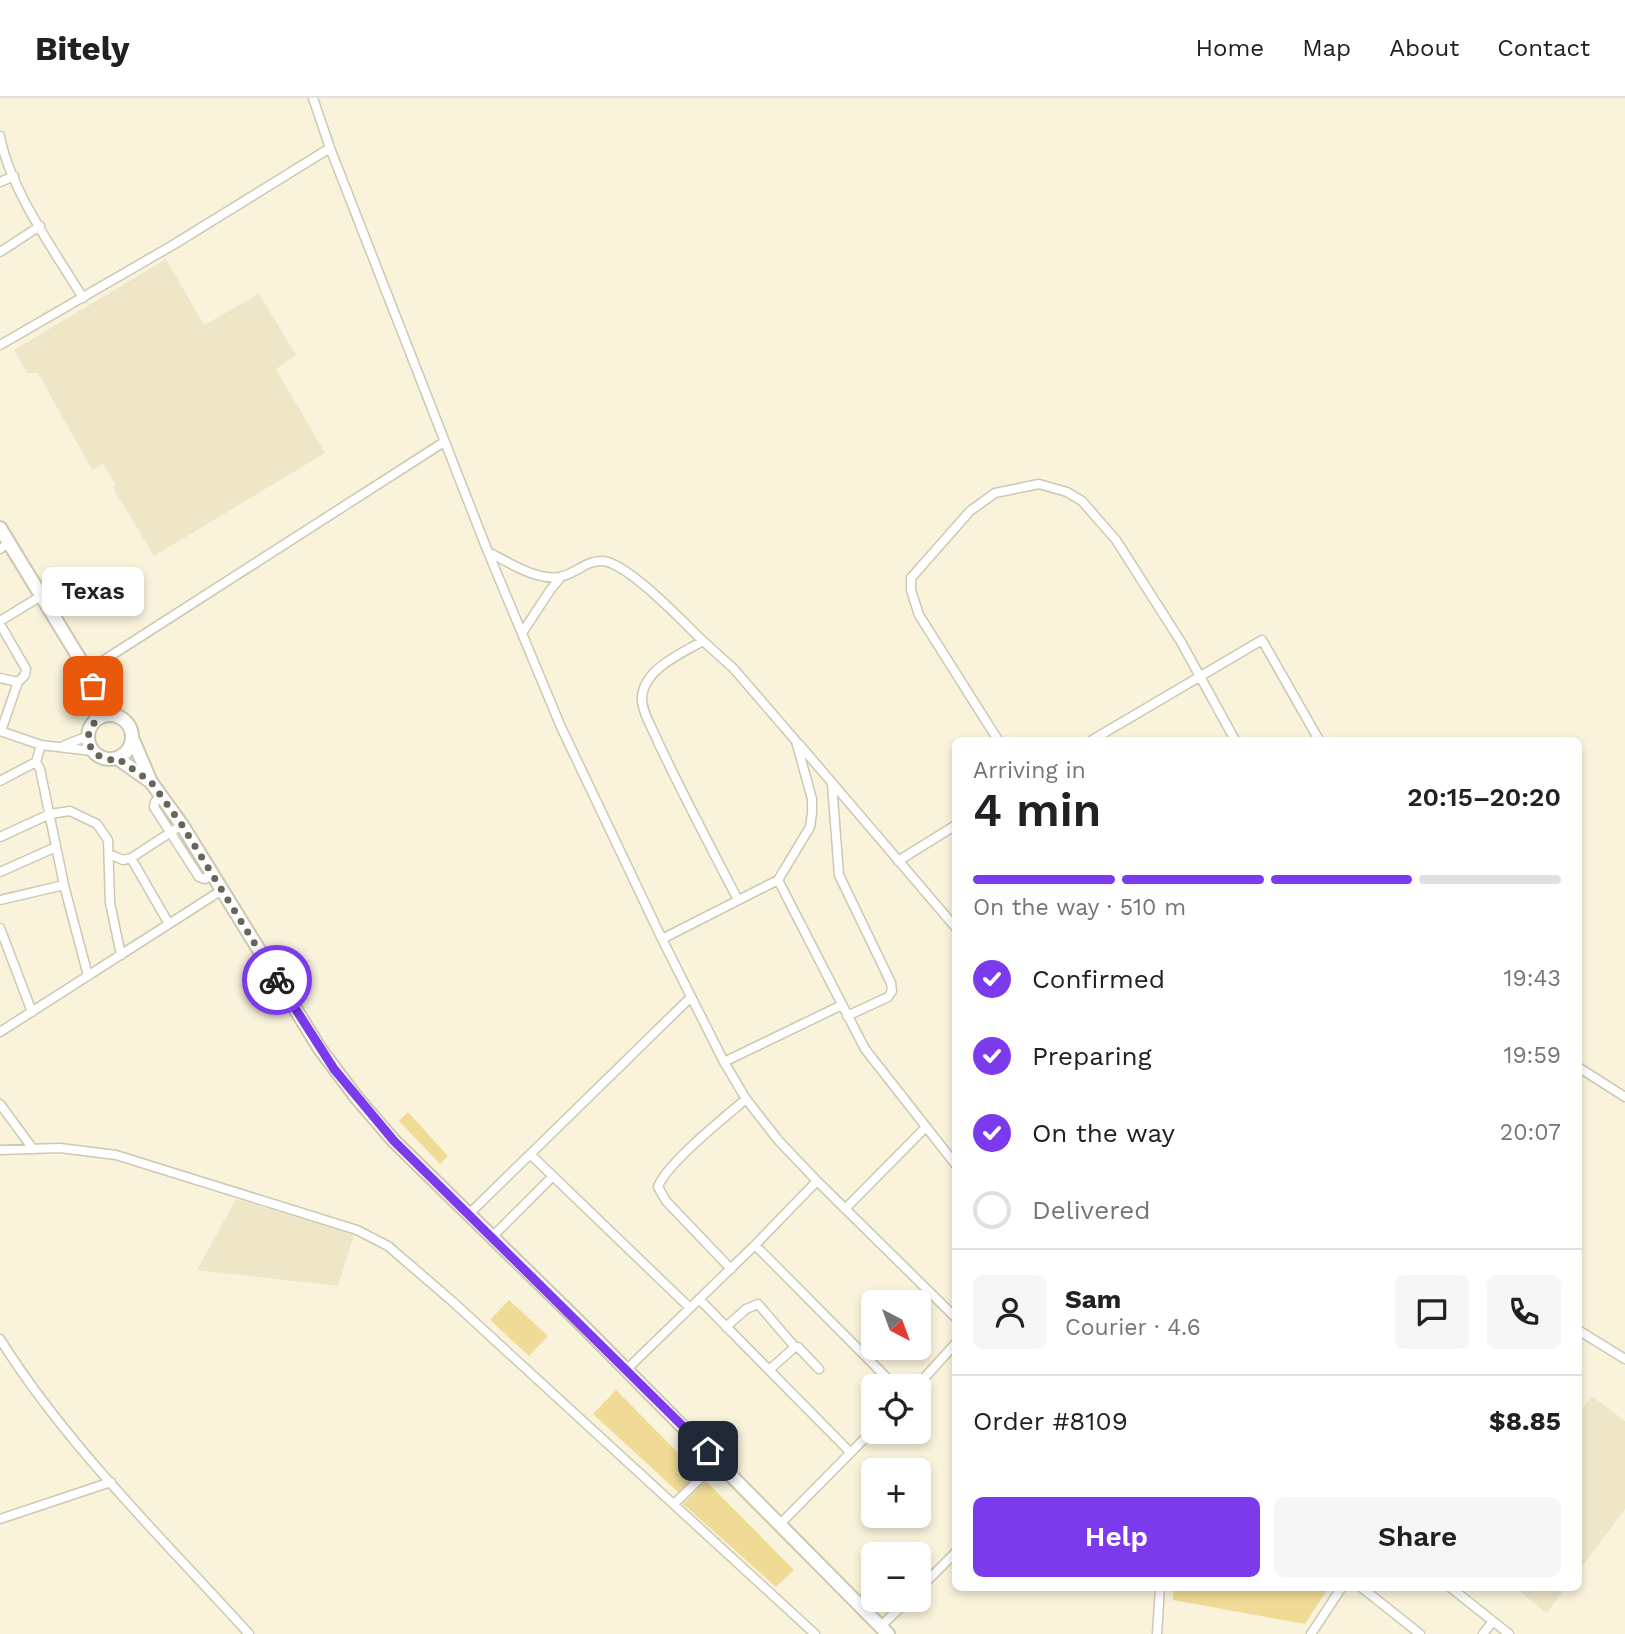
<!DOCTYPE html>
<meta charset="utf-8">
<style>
:root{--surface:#fff;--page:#f6f6f6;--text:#202124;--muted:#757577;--line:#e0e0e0;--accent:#7c3aed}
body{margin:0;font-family:"Work Sans",sans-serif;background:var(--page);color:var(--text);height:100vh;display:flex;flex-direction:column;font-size:26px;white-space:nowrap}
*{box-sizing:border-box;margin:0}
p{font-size:23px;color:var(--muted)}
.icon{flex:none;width:38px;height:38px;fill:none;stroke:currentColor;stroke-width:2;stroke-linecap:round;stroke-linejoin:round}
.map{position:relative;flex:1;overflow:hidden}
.sheet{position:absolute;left:952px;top:639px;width:630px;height:854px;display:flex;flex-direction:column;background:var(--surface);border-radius:10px;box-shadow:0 4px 10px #0003}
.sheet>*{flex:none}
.needle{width:46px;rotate:139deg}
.tools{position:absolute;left:861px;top:1192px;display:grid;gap:14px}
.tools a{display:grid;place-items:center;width:70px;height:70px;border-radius:10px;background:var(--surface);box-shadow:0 4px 10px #0003;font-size:35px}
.pin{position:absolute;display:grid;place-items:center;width:60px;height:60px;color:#fff;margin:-30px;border-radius:14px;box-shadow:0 4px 10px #0006}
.courier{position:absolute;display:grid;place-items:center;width:70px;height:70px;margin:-35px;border:5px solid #7c3aed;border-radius:50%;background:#fff;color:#222;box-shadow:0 2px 9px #0007}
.bubble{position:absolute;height:49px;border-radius:10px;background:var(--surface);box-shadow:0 4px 10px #0003;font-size:23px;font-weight:600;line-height:49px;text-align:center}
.summary em{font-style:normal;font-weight:600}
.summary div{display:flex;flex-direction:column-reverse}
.summary{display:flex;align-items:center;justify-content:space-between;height:119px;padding:0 21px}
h1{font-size:46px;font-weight:600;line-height:52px}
.bar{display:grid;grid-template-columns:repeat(4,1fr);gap:10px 7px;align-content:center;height:84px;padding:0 21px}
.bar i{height:9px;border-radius:5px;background:var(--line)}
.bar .selected{background:var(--accent)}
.bar p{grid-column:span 4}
.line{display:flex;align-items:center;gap:18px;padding:0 21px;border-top:2px solid var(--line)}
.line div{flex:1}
.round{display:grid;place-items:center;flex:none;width:74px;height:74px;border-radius:10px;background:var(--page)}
ol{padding:0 21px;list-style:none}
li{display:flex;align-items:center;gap:21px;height:77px}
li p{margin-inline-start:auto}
li .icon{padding:7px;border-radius:50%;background:var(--accent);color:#fff;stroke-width:4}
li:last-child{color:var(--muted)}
li i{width:38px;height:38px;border:4px solid var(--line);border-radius:50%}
.button{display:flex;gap:14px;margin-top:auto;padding:14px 21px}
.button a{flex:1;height:80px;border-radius:10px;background:var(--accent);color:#fff;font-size:28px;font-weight:600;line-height:80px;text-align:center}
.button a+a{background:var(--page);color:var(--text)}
header{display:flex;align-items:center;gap:42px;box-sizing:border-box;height:98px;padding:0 35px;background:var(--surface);border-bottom:2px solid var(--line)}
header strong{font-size:33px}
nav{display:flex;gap:38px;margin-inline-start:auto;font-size:24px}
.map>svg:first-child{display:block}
</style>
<header>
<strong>Bitely</strong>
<nav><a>Home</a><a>Map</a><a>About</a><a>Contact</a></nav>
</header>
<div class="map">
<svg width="1625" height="1536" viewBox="0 0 1625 1536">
<rect width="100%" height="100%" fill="#faf3dc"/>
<!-- built -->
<path fill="#efe6c8" d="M166 161 204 227 259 196 296 257 276 271 325 355 154 458 113 390 116 387 103 366 92 372 38 275H27L14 252Z
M236 1101 354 1137 338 1188 197 1172Z
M1592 1298 1625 1323V1411L1579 1473V1316Z
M1514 1489H1566L1547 1515Z"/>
<!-- green -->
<path fill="#efdb95" d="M408 1014 448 1058 440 1066 399 1023Z
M509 1202 548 1238 529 1258 490 1222Z
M616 1292 698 1375 678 1394 593 1316Z
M706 1383 794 1472 776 1489 683 1406Z
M1174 1489H1329L1305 1526 1173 1502Z"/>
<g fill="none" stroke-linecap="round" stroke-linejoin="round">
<defs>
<path id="minor" d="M313 0 330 50 488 454C509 464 538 485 563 478 577 474 588 462 603 463 629 466 682 523 703 543
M0 38C9 90 55 154 83 200
M0 84 14 78
M0 154 40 128
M0 247 173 147 330 50
M0 451 9 445
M488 454 561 629 662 841 778 782
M0 523 41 498
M0 526 26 571 25 577 18 584 0 580
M522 535 551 491 562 478
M87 573 444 344
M0 633 41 647 92 653
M1 633 18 584
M998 642 919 517 911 492V480L970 413 995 395 1039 386 1067 394 1082 403 1116 442 1181 544 1235 642
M1092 642 1262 542 1319 642
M799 646 956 830
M41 647 36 664 40 671 64 787 88 878
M65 647 88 638
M0 683 36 664
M832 686 839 777 891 885 892 893 888 899 847 918
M161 697 155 704 154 709 199 779 205 781 212 776
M0 739 50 716 70 713 97 726 108 742 110 805 121 857
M109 756 123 762 131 760 182 727
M131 760 169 826
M898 763 956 727
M0 774 56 749
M0 802 64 787
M738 802C711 750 683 697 658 644 653 631 641 613 642 599 644 571 682 555 703 543L733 570 796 643 812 701V715L810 729 778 782 865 951 956 1067
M0 830 32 914
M662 841 724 964 746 1001 778 1042 817 1083 956 1220
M0 934 222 792
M724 964 842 907
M1578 969 1625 999
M0 1006 33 1051
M0 1052 60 1050 116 1057 357 1132 388 1148 452 1203 815 1536
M531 1057 690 1210
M845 1111 925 1030
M469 1116 691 899
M492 1139 553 1078
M755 1147 895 1288
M731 1171 666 1103 658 1089C666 1066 725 1019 746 1001
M699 1201 850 1354
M726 1229 746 1211 758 1206 795 1249
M1578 1232 1625 1261
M0 1241C67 1348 164 1442 249 1536
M626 1272 755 1147 817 1083
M769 1272 795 1249H798L819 1271
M917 1288 956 1245
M674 1406 717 1364
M0 1421 111 1384
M780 1426 873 1332
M1361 1489 1420 1536
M1450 1489 1509 1536
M919 1491 956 1454
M880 1529 908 1502
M1157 1536 1160 1489
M1311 1536 1342 1489
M1483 1536 1493 1523"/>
<path id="primary" d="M0 430 87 573 96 603V621
M93 582 99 588 116 617
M88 639a22 22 0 1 1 44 0a22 22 0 1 1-44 0Z
M133 642 151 684 182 727 320 951 356 999 394 1043 578 1223 888 1536
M117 660 151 684"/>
</defs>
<!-- minor casing -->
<use href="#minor" stroke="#cec7b1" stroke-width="11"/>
<!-- primary casing -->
<use href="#primary" stroke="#cec7b1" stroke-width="16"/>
<!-- minor -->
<use href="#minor" stroke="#fff" stroke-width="8"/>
<!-- primary -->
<use href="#primary" stroke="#fff" stroke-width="12"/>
</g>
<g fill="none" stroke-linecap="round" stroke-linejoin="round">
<!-- done -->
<path stroke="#6a6558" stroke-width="7" stroke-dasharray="0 12.6" d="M93 588 96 621 88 638 90 648 97 657 110 662 117 660 151 684 182 727 277 882"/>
<!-- route -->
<path stroke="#7c3aed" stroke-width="9" d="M277 882 334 971 394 1043 708 1353"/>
</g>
</svg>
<div class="tools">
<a><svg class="needle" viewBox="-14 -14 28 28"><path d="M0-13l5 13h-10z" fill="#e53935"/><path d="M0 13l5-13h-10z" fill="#757577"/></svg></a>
<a><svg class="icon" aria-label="locate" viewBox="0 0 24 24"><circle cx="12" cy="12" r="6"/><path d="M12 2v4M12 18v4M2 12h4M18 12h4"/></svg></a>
<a>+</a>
<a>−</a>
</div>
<div class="pin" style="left:93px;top:588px;background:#ea580c"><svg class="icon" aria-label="bag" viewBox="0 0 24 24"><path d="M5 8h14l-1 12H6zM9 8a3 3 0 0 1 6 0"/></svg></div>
<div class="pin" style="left:708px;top:1353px;background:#1f2937"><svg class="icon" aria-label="home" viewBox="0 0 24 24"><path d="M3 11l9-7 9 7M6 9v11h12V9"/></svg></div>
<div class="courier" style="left:277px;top:882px"><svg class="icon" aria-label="bike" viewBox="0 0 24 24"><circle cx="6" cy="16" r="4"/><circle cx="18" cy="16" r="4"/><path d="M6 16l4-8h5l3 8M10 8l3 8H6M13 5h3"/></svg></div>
<div class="bubble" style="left:42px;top:469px;width:102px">Texas</div>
<section class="sheet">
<div class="summary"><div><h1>4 min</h1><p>Arriving in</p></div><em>20:15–20:20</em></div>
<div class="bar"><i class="selected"></i><i class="selected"></i><i class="selected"></i><i></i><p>On the way · 510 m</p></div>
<ol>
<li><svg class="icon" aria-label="check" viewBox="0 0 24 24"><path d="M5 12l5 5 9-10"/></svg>Confirmed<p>19:43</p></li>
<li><svg class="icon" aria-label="check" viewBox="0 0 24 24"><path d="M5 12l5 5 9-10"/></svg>Preparing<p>19:59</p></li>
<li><svg class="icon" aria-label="check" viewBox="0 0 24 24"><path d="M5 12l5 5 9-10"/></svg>On the way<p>20:07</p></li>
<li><i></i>Delivered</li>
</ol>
<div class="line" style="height:126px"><a class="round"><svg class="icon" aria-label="person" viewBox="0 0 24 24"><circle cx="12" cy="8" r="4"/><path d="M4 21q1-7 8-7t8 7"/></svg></a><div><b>Sam</b><p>Courier · 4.6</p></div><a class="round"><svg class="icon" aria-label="chat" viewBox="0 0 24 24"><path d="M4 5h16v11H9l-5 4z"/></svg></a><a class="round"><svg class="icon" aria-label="phone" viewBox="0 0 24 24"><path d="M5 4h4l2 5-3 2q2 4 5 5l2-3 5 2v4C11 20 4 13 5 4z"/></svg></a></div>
<div class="line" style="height:91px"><div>Order #8109</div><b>$8.85</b></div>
<div class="button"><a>Help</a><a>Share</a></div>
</section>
</div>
